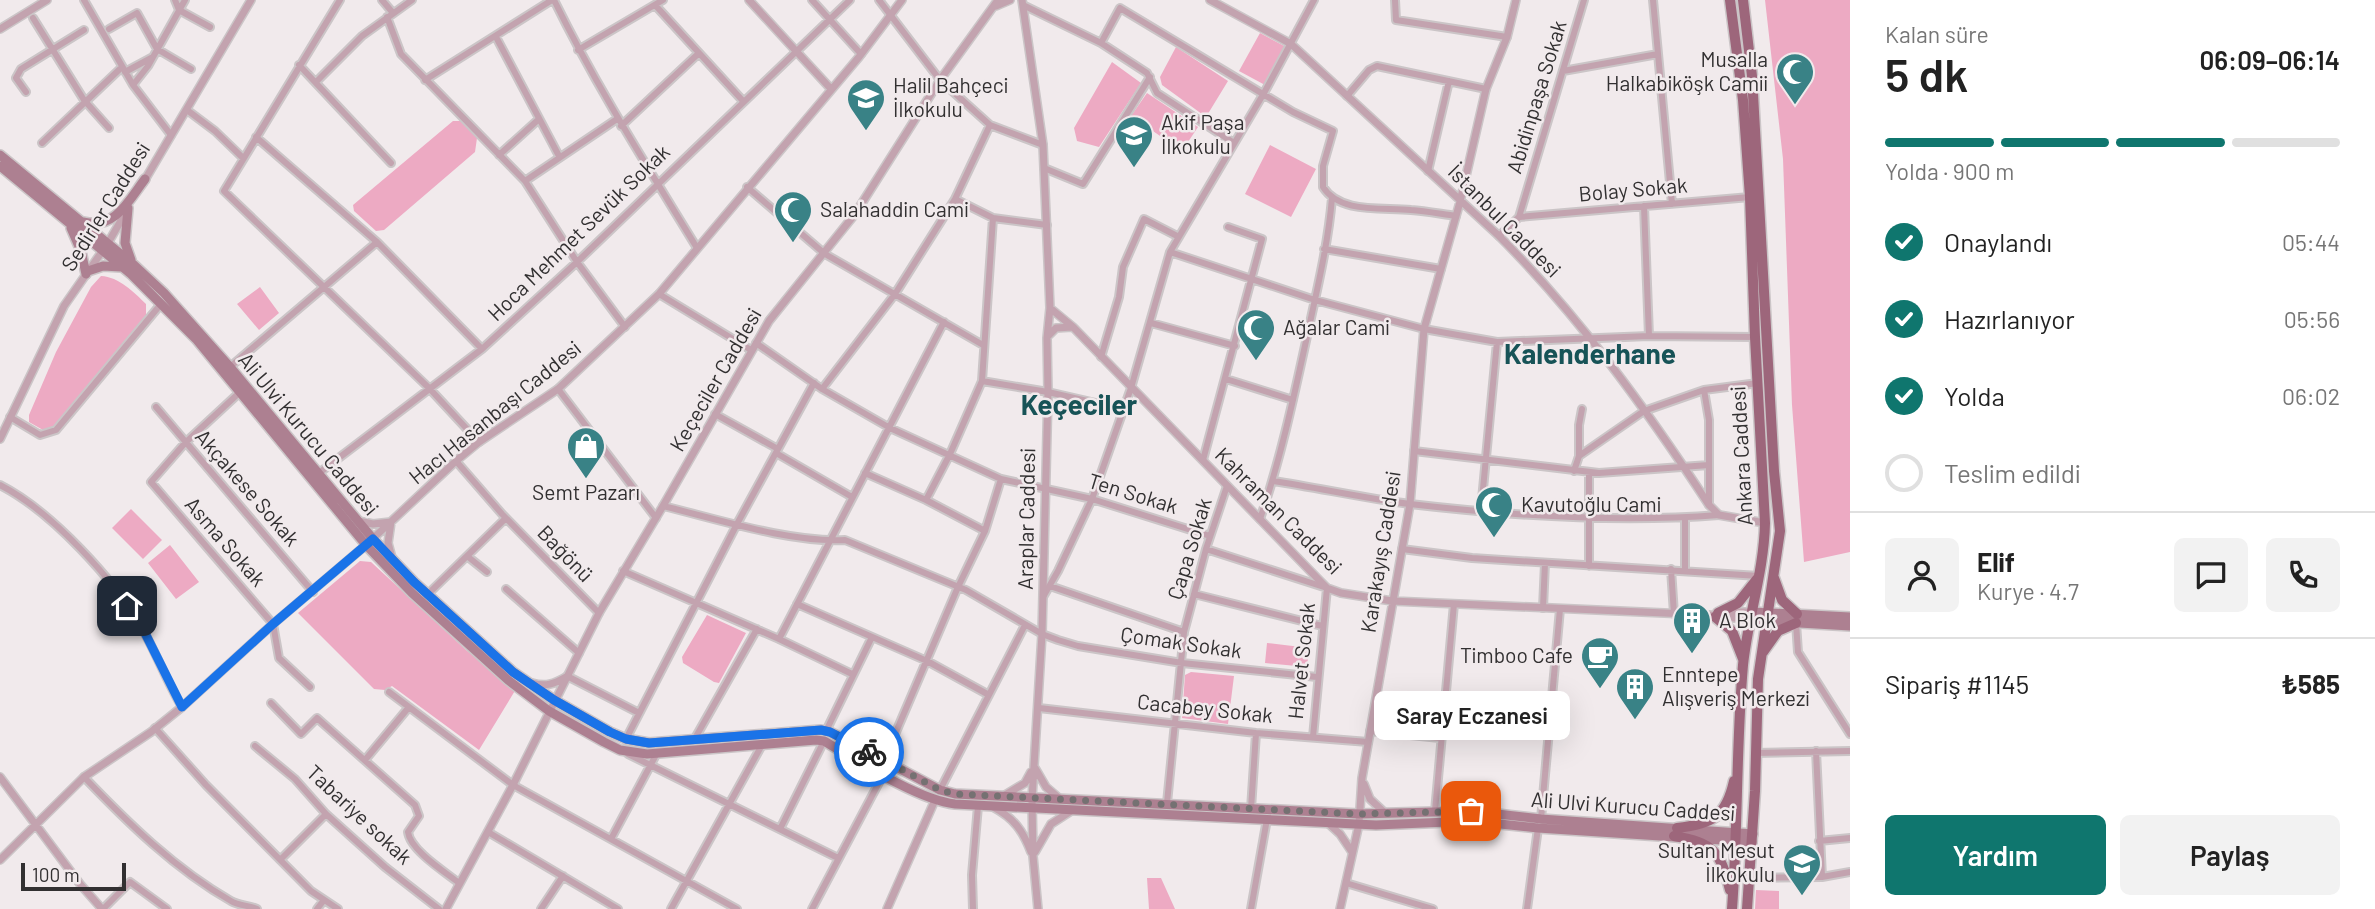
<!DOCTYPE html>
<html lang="tr">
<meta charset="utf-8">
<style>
:root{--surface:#fff;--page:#f2f2f2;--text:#222;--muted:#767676;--line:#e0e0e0;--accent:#0f766e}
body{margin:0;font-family:Barlow,sans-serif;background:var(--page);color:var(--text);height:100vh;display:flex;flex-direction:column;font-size:26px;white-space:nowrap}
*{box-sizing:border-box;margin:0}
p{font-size:23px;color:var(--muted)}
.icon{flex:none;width:38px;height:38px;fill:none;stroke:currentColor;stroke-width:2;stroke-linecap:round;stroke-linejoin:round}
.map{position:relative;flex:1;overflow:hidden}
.side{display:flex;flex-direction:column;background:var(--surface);width:525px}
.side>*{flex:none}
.scale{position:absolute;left:21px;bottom:18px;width:105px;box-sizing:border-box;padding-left:7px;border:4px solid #323031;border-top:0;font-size:19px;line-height:24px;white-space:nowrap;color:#323031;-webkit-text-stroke:5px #f1eaec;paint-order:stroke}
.pin{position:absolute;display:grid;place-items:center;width:60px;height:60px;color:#fff;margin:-30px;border-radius:14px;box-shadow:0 4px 10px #0006}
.courier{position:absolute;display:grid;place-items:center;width:70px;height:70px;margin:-35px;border:5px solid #1a73e8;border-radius:50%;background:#fff;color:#222;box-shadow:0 2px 9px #0007}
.bubble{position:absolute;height:49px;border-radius:10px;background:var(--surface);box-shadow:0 7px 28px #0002;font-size:23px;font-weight:600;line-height:49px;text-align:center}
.summary em{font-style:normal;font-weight:600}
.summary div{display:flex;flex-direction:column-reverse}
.summary{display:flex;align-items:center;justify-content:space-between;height:119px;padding:0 35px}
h1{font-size:46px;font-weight:600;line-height:52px}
.bar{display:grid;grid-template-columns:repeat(4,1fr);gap:10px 7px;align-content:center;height:84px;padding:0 35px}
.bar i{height:9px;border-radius:5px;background:var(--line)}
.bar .selected{background:var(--accent)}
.bar p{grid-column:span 4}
.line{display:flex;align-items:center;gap:18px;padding:0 35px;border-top:2px solid var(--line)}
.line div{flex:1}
.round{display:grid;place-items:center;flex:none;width:74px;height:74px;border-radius:10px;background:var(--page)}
ol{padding:0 35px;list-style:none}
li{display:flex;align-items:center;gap:21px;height:77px}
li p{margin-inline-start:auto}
li .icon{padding:7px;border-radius:50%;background:var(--accent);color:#fff;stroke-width:4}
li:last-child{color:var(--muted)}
li i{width:38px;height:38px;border:4px solid var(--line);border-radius:50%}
.button{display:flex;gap:14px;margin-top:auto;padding:14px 35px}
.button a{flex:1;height:80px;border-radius:10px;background:var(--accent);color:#fff;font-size:28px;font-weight:600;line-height:80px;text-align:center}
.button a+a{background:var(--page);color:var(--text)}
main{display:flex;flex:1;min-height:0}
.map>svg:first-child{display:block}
</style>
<main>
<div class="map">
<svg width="1850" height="909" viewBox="0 0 1850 909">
<rect width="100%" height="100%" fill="#f1eaec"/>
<!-- green -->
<path fill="#edaac3" d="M1765 0H1850V552L1804 562 1792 405 1783 159Z
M1260 33 1286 47 1265 85 1239 71Z
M1176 47 1228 81 1206 117 1162 85 1160 77Z
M1112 62 1141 83 1099 147 1077 141 1074 128Z
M1147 93 1198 127 1182 151 1131 116Z
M453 121H463L477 138 475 152 384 230 376 231 354 211 353 205Z
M1270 145 1316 169 1291 217 1245 194Z
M101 276C119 277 134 292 146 304V315L54 426 43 430 29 422V415L56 352 91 287Z
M260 287 279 313 259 330 237 304Z
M131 509 162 540 143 559 112 528Z
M170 545 199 582 176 599 148 563Z
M360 561 371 562 466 650 516 689 479 750 392 686 385 690 374 689 298 613Z
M707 615 746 633 719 683 714 682 683 663 682 657Z
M1267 643 1309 648 1307 667 1265 663Z
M1191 672 1234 676 1228 724 1182 718 1185 675Z
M1147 878H1161L1175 909H1149Z
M1756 890 1779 891V909H1755Z"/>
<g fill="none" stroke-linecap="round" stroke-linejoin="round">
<defs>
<path id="minor" d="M84 0 133 85 171 135
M175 0 179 10 210 27
M340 0 224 191 429 388 479 442
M382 0 393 13
M554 0C596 86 647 166 697 248
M812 0 861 54
M879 0 940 80 990 125 1043 145
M1395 0 1396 20 1507 37
M1653 0 1672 204
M656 6 743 101
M1025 6 1101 43 1147 73 1157 93 1234 143
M387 17 401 54 525 181 577 262 625 327
M33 18 84 100 109 128
M109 29 137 13 157 49 191 69
M496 37 559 156
M1101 43 1120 8 1293 112 1333 131 1323 166V187C1340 214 1383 207 1411 210 1426 211 1441 214 1456 216
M578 50 663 0
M299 65 391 163
M1563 71 1658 54
M125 72 153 57
M425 80 552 0
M317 81 362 36 412 0
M133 85 148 66 185 0
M26 92 16 78 21 69 84 30
M1347 96 1369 70 1377 66 1486 89
M187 110 215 131 243 158
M621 126 699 53
M256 137 377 242 482 349
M42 143 122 67
M499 155 539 119
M1044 168 1083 184 1150 77
M1428 171 1449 81
M525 181 617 119
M747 187 825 254 983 345
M955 199 993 218 1047 225
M1644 206 1649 336
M1519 217 1750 197
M1499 236 1519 217 1584 0
M1324 249 1441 269
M1170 252 1315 300 1424 329 1497 342 1649 336 1755 337
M659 294 751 350
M1151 323 1235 346
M756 343 822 389 890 428 1001 479 1092 499 1210 536
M1101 357 1119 297 1123 267 1144 219 1179 237
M230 367 377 242
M1226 379 1293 400
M982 381 1048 392 1122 409
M558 389 656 518
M822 389 895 294 955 199 990 125
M1704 390 1709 420V505
M239 393 185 443 151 482 273 624 279 658 310 687
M156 407 313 592
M715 414 778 449
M10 417 40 435 56 430 161 304
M1414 451 1599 473 1709 465
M776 453 852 497
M1579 456V425L1582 409
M1203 460 1262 239 1228 227
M456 461 502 514 599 613
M1574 471 1579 456 1644 411 1704 390 1758 383
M319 473 482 349 577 262 850 0
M865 473 926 500 985 531
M1589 473V566
M1273 481C1319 488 1364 498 1410 504 1512 516 1617 523 1719 515
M0 485C51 511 115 580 143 630 157 655 167 682 182 707
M926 500 950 454 982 381 993 218
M663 506C717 519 791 543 845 540L966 590 1042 634 1058 640 1078 646 1182 663 1317 677
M1481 510 1497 342
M1685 518V570
M1260 519C1280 461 1293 401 1306 341 1316 294 1328 246 1332 198
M1206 549 1327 588 1313 737
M1402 549 1472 558 1759 576
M467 556 487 572
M1671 569 1674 614
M623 571 779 639 852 674
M1050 586 1184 632
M506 589 579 653
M428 594 506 518
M1194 594 1322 626
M1043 597 1058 571 1092 499 1131 388 1170 252 1264 93 1314 0
M797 604 927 661 989 695
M1543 608 1545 563
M1796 623 1798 652 1850 734
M779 639 944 322
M567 676 639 713
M389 692 513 785 737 909
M271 703 301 734 317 718 415 805 419 816 408 832C410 850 445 872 459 883
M1039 708 1256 733 1368 742
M155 728 206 785 311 891 338 909
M826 731 872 637
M1370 731 1440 738
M626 739 737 524 814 383
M694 740 757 629
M255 746 295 779 326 814 385 867 439 909
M1816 751 1822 877
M1755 753 1850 751
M628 754 838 858
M365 760 409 707
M884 760 958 587 985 531 1001 479
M84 777C128 823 175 869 231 901 239 906 249 905 257 909
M940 790 1025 625
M1167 803 1184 632 1206 549 1227 486
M1251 809 1256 733
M1435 811 1454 604
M1541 819 1560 609
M780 829 824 741
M488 832 618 909
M611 839 657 753
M1819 841 1850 838
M281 859 326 814
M1750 878 1822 877 1850 872
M1346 883 1433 909
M103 909 130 882 167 909
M317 909 324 900
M541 909 563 876
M671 909 762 745
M812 909 883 775
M973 909 972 875 978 806
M1251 909 1267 819
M1527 909 1538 828"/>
<path id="tertiary" d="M749 0 831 89
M1022 0 1043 145 1050 308 1047 338 1048 392 1042 634 1032 799 1033 856 1038 909
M1210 0 1291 44 1499 236C1579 316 1647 410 1709 505L1719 515 1765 523
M996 6 1010 0
M0 29 47 0
M143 183 251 0
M1050 308 1073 327 1320 581 1327 588 1341 593 1392 601 1709 615 1751 620
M1049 335 1056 328 1072 327
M0 439 64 306 108 243 126 212
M358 521 373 524 391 522 388 543 392 558
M1723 612H1752
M532 683C546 687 554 684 566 677
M1035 768 1046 787 1060 799
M0 777 80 884 102 909
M1364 784 1370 799 1385 813
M1005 795 1025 783 1031 772
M993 807C1014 818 1023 831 1031 852
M1328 823 1340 834 1352 852
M1035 852 1051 824 1071 811
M0 860 84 777 151 732 182 707 273 624 366 545 456 461 479 442 558 389 659 294 859 57 902 0
M446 909 513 785 599 613 663 506 769 321 855 214 940 80 998 0
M887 909 935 800
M1340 909 1359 824 1362 778 1410 504 1424 329 1460 202 1486 89 1507 37 1516 0"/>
<path id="secondary" d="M0 155 134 265 164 293 230 367 373 539 414 582 513 672 554 700 610 732 626 739 649 743 821 730 830 732 940 790 955 794 1359 814 1471 811 1541 819 1753 834
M0 166 131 274 196 339 366 545 412 593 508 680 549 711 604 742 620 750 647 754 816 740 824 741C858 761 918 800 955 804L1376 825 1472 821 1538 828 1752 842
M128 208 125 243 131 260
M84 222C115 230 129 200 145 179
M71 228 81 251 86 274
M88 271 103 266 121 267
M1752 612 1850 617
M1751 620 1850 626"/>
<path id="primary" d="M1730 0 1743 100 1750 197 1755 337 1765 523C1764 571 1748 617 1743 665 1736 746 1738 828 1732 909
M1743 0 1752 76 1774 471 1780 531 1758 679 1755 791 1747 909
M1774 578 1782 600 1797 614
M1718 613 1738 603 1757 579
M1715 617 1732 631 1743 659
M1763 652 1778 631 1796 623
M1677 828C1712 824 1726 817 1734 781
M1674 836C1714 843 1720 851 1730 890"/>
</defs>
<!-- minor casing -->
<use href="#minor" stroke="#cbc5c7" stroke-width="10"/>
<!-- tertiary casing -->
<use href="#tertiary" stroke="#cbc5c7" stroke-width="10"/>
<!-- secondary casing -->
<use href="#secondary" stroke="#cbc5c7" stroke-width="12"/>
<!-- primary casing -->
<use href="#primary" stroke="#cbc5c7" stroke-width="13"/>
<!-- minor -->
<use href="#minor" stroke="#c3a3af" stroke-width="6"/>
<!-- tertiary -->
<use href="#tertiary" stroke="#c3a3af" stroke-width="7"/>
<!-- secondary -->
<use href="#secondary" stroke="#ad8091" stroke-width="9"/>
<!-- primary -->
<use href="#primary" stroke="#9d667b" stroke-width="10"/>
</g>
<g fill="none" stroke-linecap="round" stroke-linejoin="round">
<!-- done -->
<path stroke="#757172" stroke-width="7" stroke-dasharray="0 12.6" d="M869 752 940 790 955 794 1359 814 1471 811"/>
<!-- route -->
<path stroke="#1a73e8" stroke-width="9" d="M127 606 143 629 182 707 273 624 373 539 414 582 513 672 554 700 610 732 626 739 649 743 821 730 830 732 869 752"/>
</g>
<!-- icons -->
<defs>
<symbol id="mosque-pin" viewBox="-11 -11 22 30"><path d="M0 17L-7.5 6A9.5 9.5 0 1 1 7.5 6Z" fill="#398286" stroke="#f1eaec"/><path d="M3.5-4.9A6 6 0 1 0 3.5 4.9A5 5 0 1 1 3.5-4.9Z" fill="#fff"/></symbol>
<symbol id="school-pin" viewBox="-11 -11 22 30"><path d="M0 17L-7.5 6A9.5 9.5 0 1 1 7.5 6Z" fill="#398286" stroke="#f1eaec"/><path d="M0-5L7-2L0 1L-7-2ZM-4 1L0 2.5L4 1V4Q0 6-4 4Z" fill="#fff"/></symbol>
<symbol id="shop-pin" viewBox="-11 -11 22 30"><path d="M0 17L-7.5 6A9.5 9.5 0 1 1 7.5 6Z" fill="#398286" stroke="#f1eaec"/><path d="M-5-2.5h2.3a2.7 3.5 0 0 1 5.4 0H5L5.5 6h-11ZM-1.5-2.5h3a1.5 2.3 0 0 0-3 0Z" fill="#fff"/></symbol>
<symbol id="building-pin" viewBox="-11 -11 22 30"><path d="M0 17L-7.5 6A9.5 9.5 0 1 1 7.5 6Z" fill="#398286" stroke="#f1eaec"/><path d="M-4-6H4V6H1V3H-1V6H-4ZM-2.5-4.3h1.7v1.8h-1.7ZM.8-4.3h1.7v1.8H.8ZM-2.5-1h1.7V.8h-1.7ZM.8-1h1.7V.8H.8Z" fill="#fff"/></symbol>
<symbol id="cafe-pin" viewBox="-11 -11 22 30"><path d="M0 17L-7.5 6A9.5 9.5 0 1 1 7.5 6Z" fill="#398286" stroke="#f1eaec"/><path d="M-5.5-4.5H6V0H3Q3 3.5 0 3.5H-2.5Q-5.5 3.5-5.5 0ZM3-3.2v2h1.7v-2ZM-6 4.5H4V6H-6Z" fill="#fff"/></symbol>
</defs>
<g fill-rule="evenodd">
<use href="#mosque-pin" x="1773" y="50" width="44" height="60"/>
<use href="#school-pin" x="844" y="76" width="44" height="60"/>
<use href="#school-pin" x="1112" y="113" width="44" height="60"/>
<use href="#mosque-pin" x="771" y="188" width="44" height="60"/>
<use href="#mosque-pin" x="1234" y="306" width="44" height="60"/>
<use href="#shop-pin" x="564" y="424" width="44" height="60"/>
<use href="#mosque-pin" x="1472" y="483" width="44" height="60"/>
<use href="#building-pin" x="1670" y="599" width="44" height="60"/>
<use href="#cafe-pin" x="1578" y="634" width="44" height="60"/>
<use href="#building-pin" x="1613" y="665" width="44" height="60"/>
<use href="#school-pin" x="1780" y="841" width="44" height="60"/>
</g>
<g text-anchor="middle" stroke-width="5" stroke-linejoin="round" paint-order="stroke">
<!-- poi labels -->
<g font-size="21" fill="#323031" stroke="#f1eaec" text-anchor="start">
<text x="1768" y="67" text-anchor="end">Musalla<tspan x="1768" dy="24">Halkabiköşk Camii</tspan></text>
<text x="893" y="93">Halil Bahçeci<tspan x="893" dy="24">İlkokulu</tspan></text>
<text x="1161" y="130">Akif Paşa<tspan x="1161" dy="24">İlkokulu</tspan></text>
<text x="820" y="217">Salahaddin Cami</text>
<text x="1283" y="335">Ağalar Cami</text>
<text x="586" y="500" text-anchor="middle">Semt Pazarı</text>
<text x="1521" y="512">Kavutoğlu Cami</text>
<text x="1719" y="628">A Blok</text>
<text x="1573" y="663" text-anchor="end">Timboo Cafe</text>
<text x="1662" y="682">Enntepe<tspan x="1662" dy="24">Alışveriş Merkezi</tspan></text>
<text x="1775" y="858" text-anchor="end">Sultan Mesut<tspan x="1775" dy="24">İlkokulu</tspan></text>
</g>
<!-- street labels -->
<g font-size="21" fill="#323031" stroke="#f1eaec">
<text transform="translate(1537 97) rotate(-73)" y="7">Abidinpaşa Sokak</text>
<text transform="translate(1633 190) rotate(-5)" y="7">Bolay Sokak</text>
<text transform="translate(106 207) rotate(-58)" y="7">Sedirler Caddesi</text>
<text transform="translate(1504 221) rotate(45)" y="7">İstanbul Caddesi</text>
<text transform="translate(579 233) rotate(-44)" y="7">Hoca Mehmet Sevük Sokak</text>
<text transform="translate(716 380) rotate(-60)" y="7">Keçeciler Caddesi</text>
<text transform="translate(495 413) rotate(-39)" y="7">Hacı Hasanbaşı Caddesi</text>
<text transform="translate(308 434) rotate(50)" y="7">Ali Ulvi Kurucu Caddesi</text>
<text transform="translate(1742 456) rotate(-93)" y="7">Ankara Caddesi</text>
<text transform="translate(247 488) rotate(49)" y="7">Akçakese Sokak</text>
<text transform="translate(1133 494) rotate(17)" y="7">Ten Sokak</text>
<text transform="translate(1278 511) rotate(45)" y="7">Kahraman Caddesi</text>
<text transform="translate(1027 519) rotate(-89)" y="7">Araplar Caddesi</text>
<text transform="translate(225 542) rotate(49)" y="7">Asma Sokak</text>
<text transform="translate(1190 549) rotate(-73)" y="7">Çapa Sokak</text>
<text transform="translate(1381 552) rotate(-81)" y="7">Karakayış Caddesi</text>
<text transform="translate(565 554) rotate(46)" y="7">Bağönü</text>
<text transform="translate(1181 643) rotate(8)" y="7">Çomak Sokak</text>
<text transform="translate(1302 661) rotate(-84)" y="7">Halvet Sokak</text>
<text transform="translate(1205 709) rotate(6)" y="7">Cacabey Sokak</text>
<text transform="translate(1633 807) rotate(4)" y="7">Ali Ulvi Kurucu Caddesi</text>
<text transform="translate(359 815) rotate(43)" y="7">Tabariye sokak</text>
</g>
<!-- district labels -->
<g font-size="28" font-weight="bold" fill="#175357" stroke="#f1eaec">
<text x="1590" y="364">Kalenderhane</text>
<text x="1079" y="415">Keçeciler</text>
</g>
</g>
</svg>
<div class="scale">100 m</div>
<div class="pin" style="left:1471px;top:811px;background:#ea580c"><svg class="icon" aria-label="bag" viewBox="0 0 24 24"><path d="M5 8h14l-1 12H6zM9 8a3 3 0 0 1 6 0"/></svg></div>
<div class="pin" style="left:127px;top:606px;background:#1f2937"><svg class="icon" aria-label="home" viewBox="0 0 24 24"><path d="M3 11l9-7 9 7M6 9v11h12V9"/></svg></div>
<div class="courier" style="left:869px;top:752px"><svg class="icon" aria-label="bike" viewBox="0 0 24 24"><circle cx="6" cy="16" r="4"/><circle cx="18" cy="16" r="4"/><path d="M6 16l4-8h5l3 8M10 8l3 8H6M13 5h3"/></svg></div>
<div class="bubble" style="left:1374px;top:691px;width:196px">Saray Eczanesi</div>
</div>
<section class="side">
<div class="summary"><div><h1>5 dk</h1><p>Kalan süre</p></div><em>06:09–06:14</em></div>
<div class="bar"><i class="selected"></i><i class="selected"></i><i class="selected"></i><i></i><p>Yolda · 900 m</p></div>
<ol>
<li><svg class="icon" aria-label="check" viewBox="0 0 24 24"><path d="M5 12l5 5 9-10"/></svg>Onaylandı<p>05:44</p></li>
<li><svg class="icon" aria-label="check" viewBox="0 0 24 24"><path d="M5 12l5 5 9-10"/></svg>Hazırlanıyor<p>05:56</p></li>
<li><svg class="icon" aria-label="check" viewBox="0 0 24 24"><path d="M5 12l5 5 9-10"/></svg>Yolda<p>06:02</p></li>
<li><i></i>Teslim edildi</li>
</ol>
<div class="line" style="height:126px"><a class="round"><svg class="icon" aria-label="person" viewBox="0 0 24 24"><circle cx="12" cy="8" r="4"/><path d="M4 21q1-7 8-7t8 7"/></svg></a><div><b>Elif</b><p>Kurye · 4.7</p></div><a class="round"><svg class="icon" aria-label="chat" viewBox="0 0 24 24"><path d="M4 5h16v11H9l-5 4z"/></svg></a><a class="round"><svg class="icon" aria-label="phone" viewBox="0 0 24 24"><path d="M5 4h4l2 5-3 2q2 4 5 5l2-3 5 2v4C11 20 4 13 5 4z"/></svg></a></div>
<div class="line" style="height:91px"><div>Sipariş #1145</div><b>₺585</b></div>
<div class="button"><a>Yardım</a><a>Paylaş</a></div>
</section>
</main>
